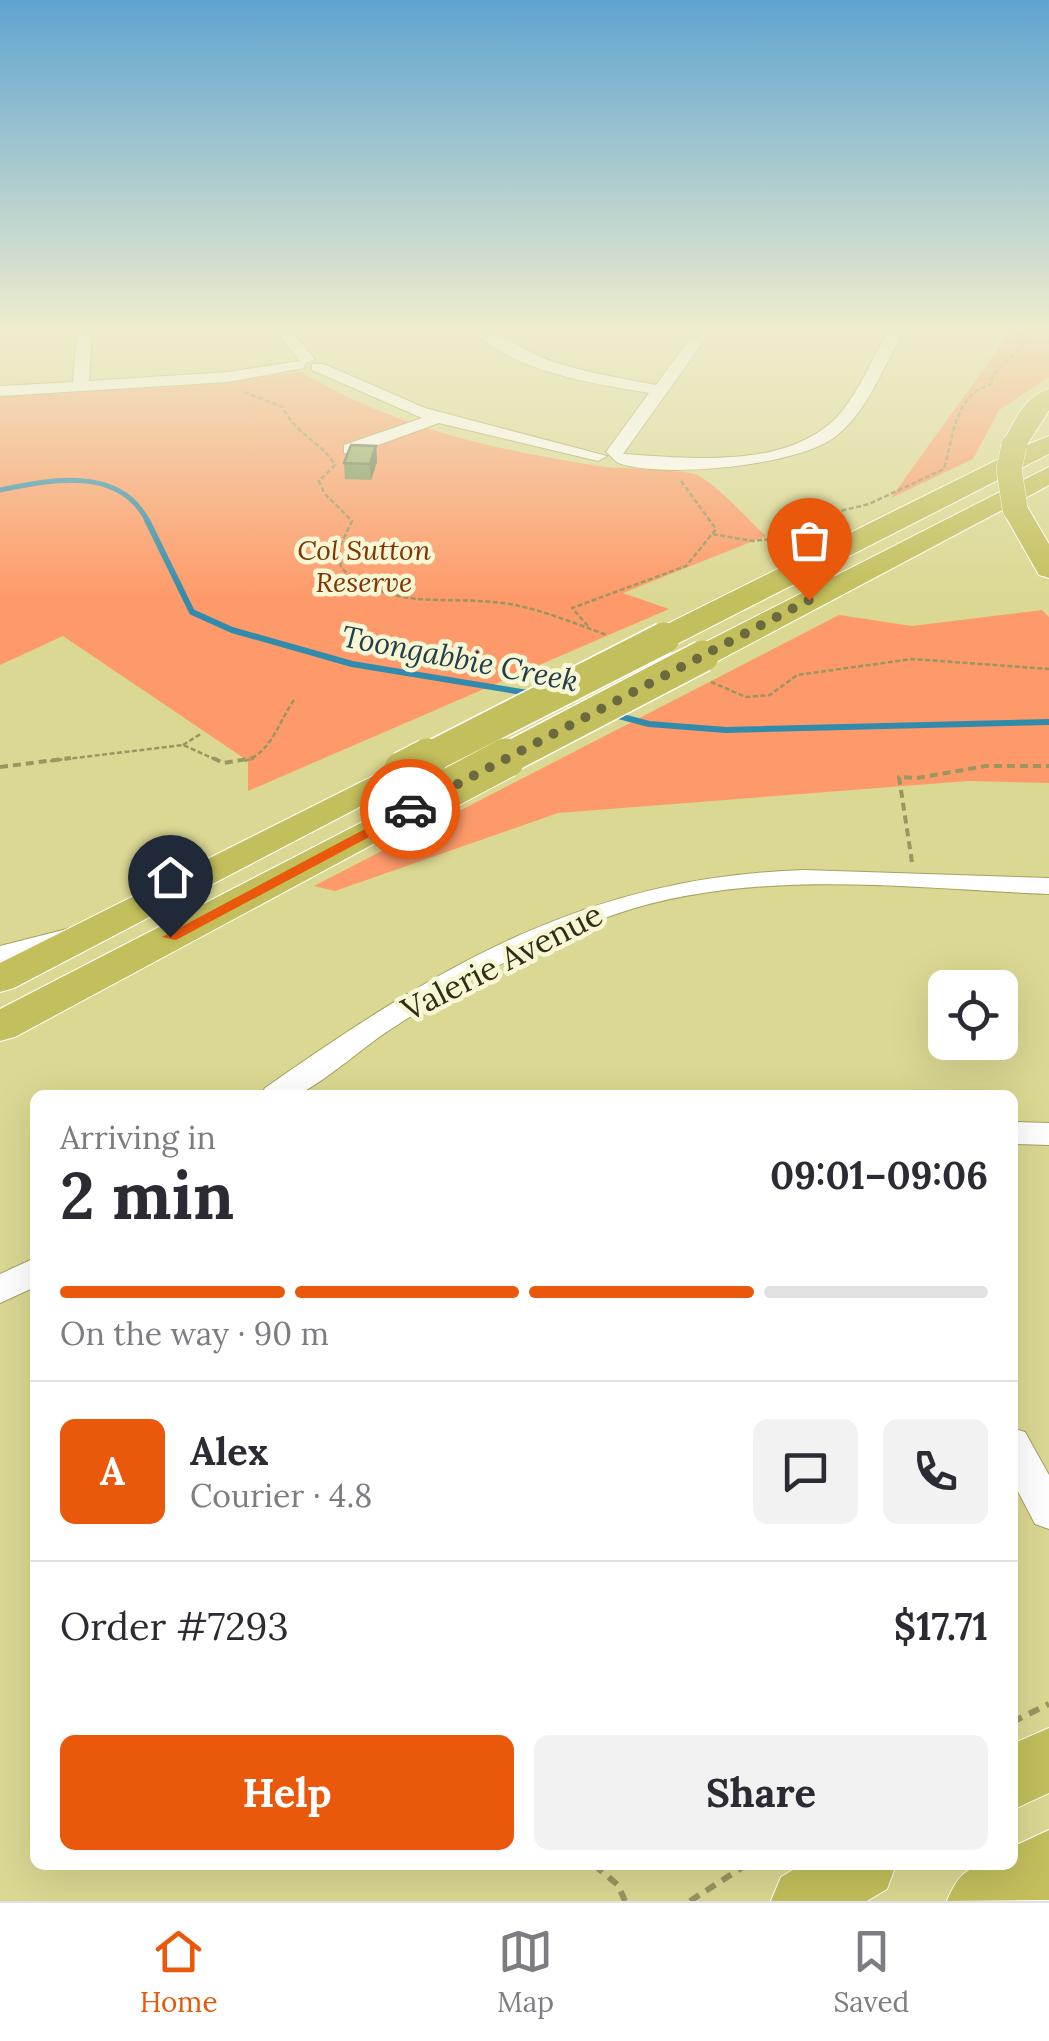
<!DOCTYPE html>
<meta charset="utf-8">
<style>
:root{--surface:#fff;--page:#f2f2f3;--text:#2b2b33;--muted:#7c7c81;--line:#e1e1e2;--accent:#ea580c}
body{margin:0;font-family:Lora,serif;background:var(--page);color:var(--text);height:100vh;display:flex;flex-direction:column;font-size:38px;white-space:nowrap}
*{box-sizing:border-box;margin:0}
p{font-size:32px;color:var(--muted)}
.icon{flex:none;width:55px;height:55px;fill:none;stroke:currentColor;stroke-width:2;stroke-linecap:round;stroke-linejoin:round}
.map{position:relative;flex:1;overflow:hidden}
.side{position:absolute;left:30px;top:1090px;width:988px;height:780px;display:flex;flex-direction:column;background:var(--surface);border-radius:15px;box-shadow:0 10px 40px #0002}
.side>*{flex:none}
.controls{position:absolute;left:928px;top:970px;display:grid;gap:20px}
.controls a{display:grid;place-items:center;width:90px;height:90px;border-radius:15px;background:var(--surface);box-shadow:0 10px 40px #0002;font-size:50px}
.pin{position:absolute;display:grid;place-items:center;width:85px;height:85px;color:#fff;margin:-102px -42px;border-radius:50% 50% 50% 0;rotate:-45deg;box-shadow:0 0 10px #0007}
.pin .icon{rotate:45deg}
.courier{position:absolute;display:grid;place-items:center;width:100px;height:100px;margin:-50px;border:8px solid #ea580c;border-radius:50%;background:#fff;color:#222;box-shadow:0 2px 12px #0007}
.head em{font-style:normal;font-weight:800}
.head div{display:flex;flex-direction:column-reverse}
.head{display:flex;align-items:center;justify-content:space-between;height:170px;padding:0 30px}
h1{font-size:65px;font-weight:800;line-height:75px}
.bar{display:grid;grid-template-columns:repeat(4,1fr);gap:15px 10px;align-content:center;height:120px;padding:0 30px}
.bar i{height:12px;border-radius:8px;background:var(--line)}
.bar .on{background:var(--accent)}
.bar p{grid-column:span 4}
.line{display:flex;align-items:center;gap:25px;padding:0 30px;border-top:2px solid var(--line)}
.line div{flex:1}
.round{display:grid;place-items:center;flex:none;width:105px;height:105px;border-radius:15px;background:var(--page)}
.action{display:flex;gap:20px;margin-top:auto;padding:20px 30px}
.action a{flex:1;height:115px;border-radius:15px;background:var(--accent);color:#fff;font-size:40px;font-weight:800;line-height:115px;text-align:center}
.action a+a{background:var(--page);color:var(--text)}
.menu{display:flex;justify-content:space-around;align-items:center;height:140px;border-top:2px solid var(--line);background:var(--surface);font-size:28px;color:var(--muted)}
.menu a{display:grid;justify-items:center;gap:5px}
.menu .on{color:var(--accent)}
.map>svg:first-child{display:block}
</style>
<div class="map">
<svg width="1049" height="1901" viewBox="0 0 1049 1901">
<rect width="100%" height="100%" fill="#dbd893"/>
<!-- green -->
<path fill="#fe9a69" d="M1006 331H1049V377L999 410 973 459 891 498 998 349Z
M301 372C396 428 491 449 598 466 618 469 685 469 697 475 719 486 747 519 766 536L623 593 669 609 248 791V761L63 636 0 665V395L172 387Z
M1042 610 1049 617V783L968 781 558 813 335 891 314 886 839 615 912 626Z"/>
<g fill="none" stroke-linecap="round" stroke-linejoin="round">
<!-- stream-far1 -->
<path stroke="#318bac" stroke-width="5" d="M0 490C52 479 121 466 148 522"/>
<!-- stream -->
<path stroke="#318bac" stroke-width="6" d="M147 520 192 612 232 630 352 664 534 694
M615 715 649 724 726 730 1049 722"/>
<defs>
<path id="minor" d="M77 331H92L89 381 228 372 300 361 276 331H291L315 359 305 363 304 368 228 382 0 396V386L73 382Z
M473 331C501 330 527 353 554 362 587 373 622 378 656 385L690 338 688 331H702L706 338 623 454C690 458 785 470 837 417 859 393 872 358 889 331H904C883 366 867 415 832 439 792 466 667 478 621 464 613 461 613 457 606 452L649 393C592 383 517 373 473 331Z
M312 364H324L425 408 607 456 598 461 439 423 356 453H344V445L422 418 312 370Z
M804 870 1049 878V894C905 888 752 867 613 915 533 943 456 986 385 1033 363 1048 320 1085 298 1094 289 1098 272 1095 261 1095L265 1088C439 966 586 877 804 870Z
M71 928 85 936 81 942 0 964V946Z
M1012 1122 1049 1123V1145L1012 1144Z
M35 1258V1287L0 1303V1274Z
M1012 1428 1025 1432 1049 1475V1529L1035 1524 1012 1480Z"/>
<path id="highway" d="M1049 389V410L1027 445 1049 436V454L675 645H653L649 638 653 631 1011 453 1001 446C1012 426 1024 395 1049 389Z
M1049 467V485L1018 502 1025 503 1049 544V578L1039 575 1002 510 714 663H692L687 656 692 649Z
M403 761 415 764 420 771 415 778 14 988 0 992V963Z
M442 781 455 784 460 792 455 800 15 1037 0 1041V1009Z
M1049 1728V1793L1012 1810V1744Z
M1049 1830V1900L947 1901C962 1864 975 1865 1012 1865V1847Z
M801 1865H896L887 1889 867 1901H771L781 1877Z"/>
</defs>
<!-- minor casing -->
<use href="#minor" stroke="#a4a15e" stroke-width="2"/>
<!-- highway casing -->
<use href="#highway" stroke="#fff" stroke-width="2"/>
<!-- path-far2 -->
<path stroke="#999661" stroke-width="2.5" stroke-dasharray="5 2.5" stroke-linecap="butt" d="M244 392 283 407C293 433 321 441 335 465L319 481 324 493 352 521 339 548 341 568C396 612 439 595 503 603 539 608 573 623 607 635
M681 481 716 529 712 534
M588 626 572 608 686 566 712 534 753 541 770 539 840 511 869 504 944 469C954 434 954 395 992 384V376L1026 341 1021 331
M711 682 746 697 770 695 797 675 912 659 1049 669
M183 745 202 733
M50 761 183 745 219 761
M245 761C271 753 279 721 294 700"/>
<!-- path-far1 -->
<path stroke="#999661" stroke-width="4" stroke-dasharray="8 5" stroke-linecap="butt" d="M213 758 223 763 254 758
M0 767 71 758
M912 862 899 777 917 778 986 766H1049"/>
<!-- path -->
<path stroke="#999661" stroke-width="6" stroke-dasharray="11 8" stroke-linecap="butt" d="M1012 1722 1049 1704
M594 1865 618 1885 625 1901
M690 1901 746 1865"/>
<!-- minor -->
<use href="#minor" fill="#fff" fill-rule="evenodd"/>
<!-- highway -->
<use href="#highway" fill="#c3bf5c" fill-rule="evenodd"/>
<defs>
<path id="highway-bridge-far2" d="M1014 446 1009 469 1015 509"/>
<path id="highway-bridge-far1" d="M423 761 664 638
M502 761 703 656"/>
<path id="highway-bridge" d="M403 771 428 758
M442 792 506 758"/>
</defs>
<!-- highway-bridge-far2 casing -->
<use href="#highway-bridge-far2" stroke="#fff" stroke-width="26" stroke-linecap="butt"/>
<!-- highway-bridge-far1 casing -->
<use href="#highway-bridge-far1" stroke="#fff" stroke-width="34" stroke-linecap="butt"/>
<!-- highway-bridge casing -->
<use href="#highway-bridge" stroke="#fff" stroke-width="41" stroke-linecap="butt"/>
<!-- highway-bridge-far2 -->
<use href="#highway-bridge-far2" stroke="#c3bf5c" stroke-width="25"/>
<!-- highway-bridge-far1 -->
<use href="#highway-bridge-far1" stroke="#c3bf5c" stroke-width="31"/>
<!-- highway-bridge -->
<use href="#highway-bridge" stroke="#c3bf5c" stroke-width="39"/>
</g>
<!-- wall -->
<path fill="#7c915d" d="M376 446 377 462 371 480 345 479 344 463Z"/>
<!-- shaded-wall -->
<path fill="#65764c" d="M376 446 377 462 371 480 370 464Z"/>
<!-- building -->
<path fill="#90a96c" stroke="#65764c" stroke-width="2.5" d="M351 445 376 446 370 464 344 463Z"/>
<!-- sky -->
<linearGradient id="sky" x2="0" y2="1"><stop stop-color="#5fa4d0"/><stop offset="0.55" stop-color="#efedce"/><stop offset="1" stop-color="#efedce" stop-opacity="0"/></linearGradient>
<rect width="1049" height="597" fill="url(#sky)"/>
<!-- route -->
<path fill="#ea580c" d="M410 805 416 806V812L176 940 162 937Z"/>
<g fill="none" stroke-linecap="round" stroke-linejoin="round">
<!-- done -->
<path stroke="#6b6a3f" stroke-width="10" stroke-dasharray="0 18" d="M410 809 809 600"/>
</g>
<g text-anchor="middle" stroke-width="9" stroke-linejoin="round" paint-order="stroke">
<!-- far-park labels -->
<g font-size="28" font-style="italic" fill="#7f3505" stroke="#f8f7d5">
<text x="364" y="560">Col Sutton<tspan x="364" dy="32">Reserve</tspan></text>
</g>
<!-- far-water labels -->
<g font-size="30" font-style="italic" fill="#233e4a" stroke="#f8f7d5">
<text transform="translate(460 659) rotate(11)" y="10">Toongabbie Creek</text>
</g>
<!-- street labels -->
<g font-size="32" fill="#2f2e12" stroke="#f8f7d5">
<text transform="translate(502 962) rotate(-27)" y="11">Valerie Avenue</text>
</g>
</g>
</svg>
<div class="controls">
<a><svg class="icon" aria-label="locate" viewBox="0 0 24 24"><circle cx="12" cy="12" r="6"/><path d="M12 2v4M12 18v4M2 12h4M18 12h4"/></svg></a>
</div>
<div class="pin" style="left:809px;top:600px;background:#ea580c"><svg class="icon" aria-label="bag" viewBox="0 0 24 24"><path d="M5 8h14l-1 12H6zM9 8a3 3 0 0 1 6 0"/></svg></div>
<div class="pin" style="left:170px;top:937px;background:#1f2937"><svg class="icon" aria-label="home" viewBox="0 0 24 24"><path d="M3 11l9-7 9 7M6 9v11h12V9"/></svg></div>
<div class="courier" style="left:410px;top:809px"><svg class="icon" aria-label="car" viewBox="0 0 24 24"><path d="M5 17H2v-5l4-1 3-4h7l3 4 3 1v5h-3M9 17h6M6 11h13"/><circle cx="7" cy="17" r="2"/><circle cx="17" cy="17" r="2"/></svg></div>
<section class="side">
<div class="head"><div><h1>2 min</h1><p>Arriving in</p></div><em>09:01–09:06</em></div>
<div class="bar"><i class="on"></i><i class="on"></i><i class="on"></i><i></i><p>On the way · 90 m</p></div>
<div class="line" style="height:180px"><b class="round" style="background:var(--accent);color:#fff">A</b><div><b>Alex</b><p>Courier · 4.8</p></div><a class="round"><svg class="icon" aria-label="chat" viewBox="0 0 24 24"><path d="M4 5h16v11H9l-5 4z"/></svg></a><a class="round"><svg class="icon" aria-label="phone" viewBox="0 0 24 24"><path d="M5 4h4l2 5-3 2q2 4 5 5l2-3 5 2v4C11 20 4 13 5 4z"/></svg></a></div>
<div class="line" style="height:130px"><div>Order #7293</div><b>$17.71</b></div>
<div class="action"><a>Help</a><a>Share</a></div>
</section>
</div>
<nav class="menu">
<a class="on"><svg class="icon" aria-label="home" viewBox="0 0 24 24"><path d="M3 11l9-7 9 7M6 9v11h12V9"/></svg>Home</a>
<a><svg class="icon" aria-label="map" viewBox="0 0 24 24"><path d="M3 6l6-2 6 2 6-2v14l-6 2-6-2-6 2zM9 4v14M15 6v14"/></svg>Map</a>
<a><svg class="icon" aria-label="saved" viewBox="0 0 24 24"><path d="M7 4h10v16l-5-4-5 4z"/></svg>Saved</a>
</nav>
